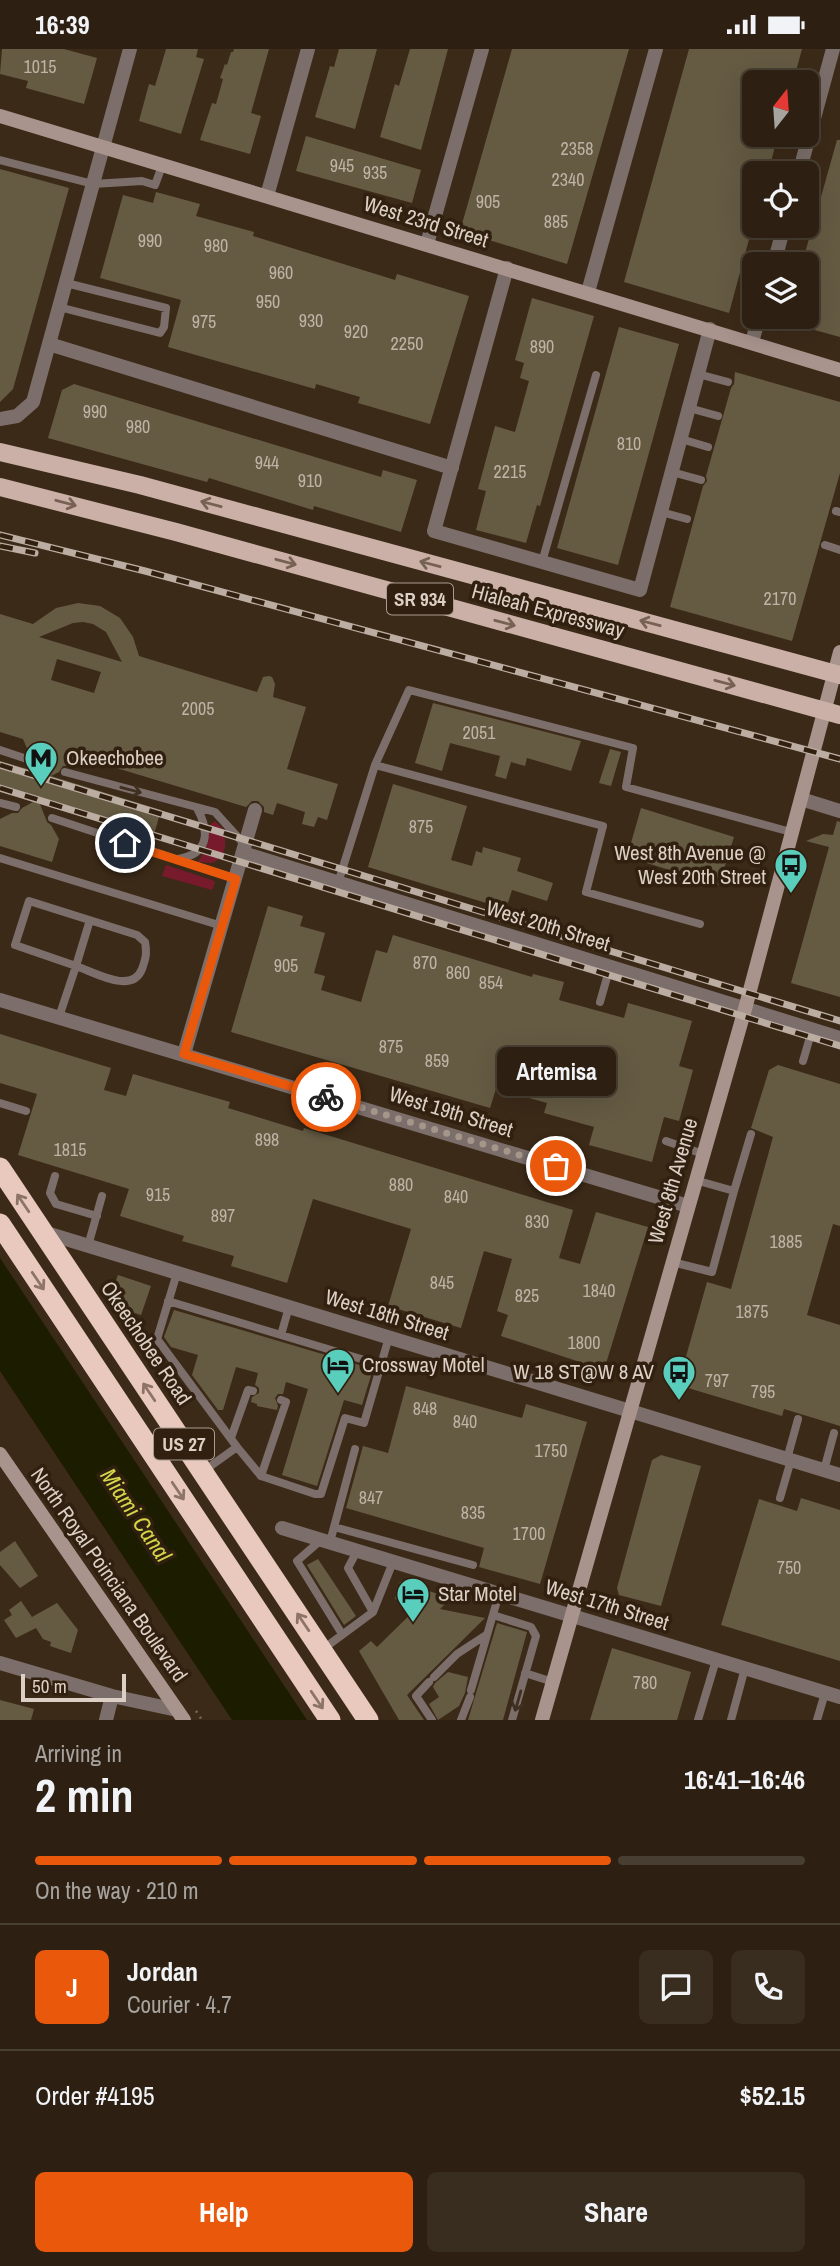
<!DOCTYPE html>
<meta charset="utf-8">
<style>
:root{--surface:#2d2012;--page:#392d20;--text:#f1f3f6;--muted:#a7a39f;--line:#483e32;--accent:#ea580c}
body{margin:0;font-family:"Archivo Narrow",sans-serif;background:var(--page);color:var(--text);height:100vh;display:flex;flex-direction:column;font-size:26px;white-space:nowrap}
*{box-sizing:border-box;margin:0}
p{font-size:23px;color:var(--muted)}
.icon{flex:none;width:38px;height:38px;fill:none;stroke:currentColor;stroke-width:2;stroke-linecap:round;stroke-linejoin:round}
.map{position:relative;height:1671px;overflow:hidden}
.details{display:flex;flex-direction:column;background:var(--surface);flex:1}
.details>*{flex:none}
.needle{width:46px;rotate:17deg}
.buttons{position:absolute;left:742px;top:21px;display:grid;gap:14px}
.buttons a{display:grid;place-items:center;width:77px;height:77px;border-radius:10px;background:var(--surface);box-shadow:0 7px 28px #0002,0 0 0 2px var(--line);font-size:35px}
.scale{position:absolute;left:21px;bottom:18px;width:105px;box-sizing:border-box;padding-left:7px;border:4px solid #dcd0c6;border-top:0;font-size:19px;line-height:24px;white-space:nowrap;color:#dcd0c6;-webkit-text-stroke:5px #31200f;paint-order:stroke}
.pin{position:absolute;display:grid;place-items:center;width:60px;height:60px;color:#fff;margin:-30px;border:4px solid #fff;border-radius:50%;box-shadow:0 2px 7px #0007}
.courier{position:absolute;display:grid;place-items:center;width:70px;height:70px;margin:-35px;border:5px solid #ea580c;border-radius:50%;background:#fff;color:#222;box-shadow:0 2px 9px #0007}
.bubble{position:absolute;height:49px;border-radius:10px;background:var(--surface);box-shadow:0 7px 28px #0002,0 0 0 2px var(--line);font-size:23px;font-weight:800;line-height:49px;text-align:center}
.overview em{font-style:normal;font-weight:800}
.overview div{display:flex;flex-direction:column-reverse}
.overview{display:flex;align-items:center;justify-content:space-between;height:119px;padding:0 35px}
h1{font-size:46px;font-weight:800;line-height:52px}
.bar{display:grid;grid-template-columns:repeat(4,1fr);gap:10px 7px;align-content:center;height:84px;padding:0 35px}
.bar i{height:9px;border-radius:5px;background:var(--line)}
.bar .on{background:var(--accent)}
.bar p{grid-column:span 4}
.line{display:flex;align-items:center;gap:18px;padding:0 35px;border-top:2px solid var(--line)}
.line div{flex:1}
.round{display:grid;place-items:center;flex:none;width:74px;height:74px;border-radius:10px;background:var(--page)}
.action{display:flex;gap:14px;margin-top:auto;padding:14px 35px}
.action a{flex:1;height:80px;border-radius:10px;background:var(--accent);color:#fff;font-size:28px;font-weight:800;line-height:80px;text-align:center}
.action a+a{background:var(--page);color:var(--text)}
.status{display:flex;justify-content:space-between;align-items:center;height:49px;padding:0 35px;background:var(--surface);direction:ltr}
.status svg{height:19px;fill:currentColor}
.map>svg:first-child{display:block}
</style>
<div class="status"><b>16:39</b><svg viewBox="0 0 49 12"><path d="M0 12V9h3v3zM5 12V6h3v6zM10 12V3h3v9zM15 12V0h3v12zM26 1h20v11H26zM47 4h2v5h-2z"/></svg></div>
<div class="map">
<svg width="840" height="1671" viewBox="0 0 840 1671">
<rect width="100%" height="100%" fill="#3c2a18"/>
<!-- green -->
<path fill="#771a2b" d="M215 772 223 780C227 794 227 808 212 814L198 813 206 799 211 775Z
M166 816 212 831 215 833 212 841 162 827Z"/>
<!-- water -->
<path fill="#1b1c00" d="M0 1209 307 1671H232L0 1322Z"/>
<!-- building -->
<path fill="#655b43" fill-rule="evenodd" d="M2 0H64L97 9 84 55 26 39 28 32 0 25Z
M166 0H198L196 8 204 10 181 85 139 72 149 35 155 37Z
M234 0H269L251 64 261 67 250 105 200 91 212 54 216 55 223 30 220 29 225 15 227 16 231 3H233Z
M339 0H377L355 80 315 68 330 17 334 18Z
M410 0H448L421 101 380 88 395 35 399 37Z
M512 0H629L567 215 460 182Z
M689 0H802L793 33H754V86H778L768 124H754V172L729 264 624 233Z
M306 87 421 121 412 154 296 122Z
M837 91H840V288L778 271V268H807V215H802L810 186 807 185V160L817 162Z
M0 120 69 139 13 340 0 353Z
M156 143 200 155 196 167 254 183 253 187 395 231 397 225 469 247 430 375 358 354 360 348 316 335 315 340 168 298 181 251 100 229 123 146 153 154Z
M532 249 594 267 540 457 537 456 526 494 476 481 486 442 478 440 495 377 515 383 529 332 520 329 524 314 515 311Z
M619 278 679 295 618 516 557 499Z
M735 323 840 353V424L792 592 670 558 703 437 707 432 706 427 731 339 734 335Z
M74 335 381 428 383 421 417 431 401 483 314 457 313 461 209 429 207 433 48 389 62 341Z
M78 554 100 557 120 569 133 588 139 607 257 643 263 628 269 627 272 628 275 635 273 648 306 658 287 720 338 735 327 771 318 768 314 778 302 775 305 763 277 754 273 766 264 763V758L258 752H252L246 758 83 709 69 717H63L59 723 51 727 161 761 153 789 40 755 47 773 51 776 59 790 52 813 0 797V770L12 764H18L22 759 33 753 0 743V712L41 724 35 715V707L29 704 23 690 0 683V565L33 575 56 559ZM83 573 93 575 106 583 122 613 39 588 73 574ZM57 610 101 623 94 644 51 631Z
M433 654 581 692 571 722 527 709 525 717 511 713 506 730 495 727 500 707 450 694 442 722 415 714Z
M610 700 621 703 611 737 599 734Z
M393 735 467 757 451 811 472 817 476 802 482 804 483 798 521 809 517 822 553 834 547 852 512 841 506 860 368 818Z
M641 759 734 788 719 836 627 808Z
M837 772 840 773V948L791 934 829 798 806 792 823 785 833 786Z
M268 857 303 867 300 877 325 884 314 924 325 927 321 941 361 953 376 901 387 904 393 886 532 928 533 925 564 933 559 951 624 969 628 954 692 972 679 1017 693 1021 679 1072 664 1068 652 1113 589 1096 594 1078 544 1064 547 1054 496 1040 490 1059 231 983Z
M0 985 111 1019 104 1041 126 1047 133 1025 230 1053 228 1059 303 1082 304 1079 573 1161 559 1209 580 1215 596 1163 648 1178 604 1321 501 1287 508 1266 497 1262 512 1210 484 1202 461 1279 388 1257 411 1180 313 1150 287 1234 231 1217 234 1207 182 1192 184 1187 120 1167 129 1140 18 1106 37 1045 0 1034Z
M778 1016 840 1035V1177L833 1175 807 1266 840 1276V1377L784 1360 782 1367 678 1336 707 1233 731 1240 773 1088 751 1079 769 1021Z
M118 1226 151 1237 141 1266 126 1261 127 1258 112 1251 111 1245Z
M174 1261 373 1320 362 1356 344 1351 317 1437 282 1426 308 1340 286 1333 283 1345H278L275 1349 278 1357 277 1361 257 1357V1355L251 1353 252 1348 259 1344V1339L255 1336 258 1324 236 1318 223 1361H218L192 1326 198 1306 171 1298 164 1288Z
M406 1337 522 1369 526 1355 587 1373 540 1535 479 1518 484 1499 346 1459 363 1397 388 1404Z
M661 1406 701 1417 661 1557 619 1546 617 1539 652 1411Z
M801 1449 840 1461V1612L721 1576 759 1450 797 1462Z
M15 1492 38 1527 20 1539 0 1516V1503Z
M318 1510 356 1567 344 1576 307 1516Z
M400 1533 451 1549 440 1560 485 1569 407 1646 424 1671H399L359 1602 371 1592 377 1598 419 1557 395 1550Z
M21 1552 32 1568 57 1554 78 1581 71 1604 50 1597 51 1593 43 1590 36 1579 16 1589 4 1571 12 1566 9 1561Z
M497 1574 527 1583 503 1671H468Z
M612 1599 691 1623 677 1671H590Z
M448 1623 468 1628 465 1644 459 1657 438 1671 429 1655 439 1648 433 1638 435 1634Z
M0 1651 34 1660 31 1671H0Z"/>
<g fill="none" stroke-linecap="round" stroke-linejoin="round">
<!-- path -->
<path stroke="#7a6a5c" stroke-width="2.5" stroke-dasharray="2 5" stroke-linecap="butt" d="M196 1662 202 1671"/>
<!-- lane -->
<path stroke="#7c6f6b" stroke-width="8" d="M0 111 93 135 142 132 155 136 162 117
M59 258 160 284 164 278 166 259 66 234
M698 325 728 333
M689 359 718 367
M681 390 708 398
M672 423 701 431
M836 462 840 463
M661 463 687 470
M825 496 840 501
M542 513 596 326
M0 701 30 711
M375 716 603 777 586 843 700 875
M65 723 215 763 245 796
M0 754 16 758
M52 769 236 830
M0 809 222 877
M178 810C209 805 210 783 197 759
M338 834 375 716 409 641 633 699 626 738 791 783
M600 953 610 918
M59 968 76 917C94 923 132 946 142 920 146 909 147 904 145 893L137 886 29 852 15 896 76 917 90 871
M803 1012 812 981
M0 1054 26 1062
M666 1092 703 1105
M55 1127 50 1144 56 1155 97 1167
M695 1131 734 1142 751 1085
M88 1197 102 1147
M672 1213 712 1223 734 1142
M177 1224 157 1290 237 1398 205 1421
M168 1252 381 1316
M281 1286 289 1258
M231 1389 248 1341 253 1342
M237 1398 261 1427 286 1353 281 1351
M787 1410 798 1370
M824 1421 834 1384
M261 1427 315 1445H321L345 1369 364 1374 389 1288
M780 1449 791 1411
M334 1478 473 1516
M321 1491 297 1512 342 1585
M330 1493 355 1400
M357 1502 348 1519 373 1563
M493 1566 531 1578 536 1587 512 1671
M323 1600 373 1563 393 1513
M525 1624 553 1633
M434 1628 457 1605 486 1586
M429 1633 416 1647 432 1671
M471 1641 499 1545
M461 1671 470 1648
M698 1671 716 1611
M731 1671 745 1619
M817 1671 825 1644"/>
<!-- street -->
<path stroke="#7c6f6b" stroke-width="14" d="M799 124 833 0
M267 147 308 0
M427 195 482 0
M774 215 784 177
M507 219 434 482 640 541 710 280
M588 243 656 0
M752 293 759 268
M49 295 452 419
M0 370 17 367 33 353 130 0
M801 750 840 762
M243 804 840 989
M0 951 688 1157
M184 1005 255 761
M43 1183 840 1426
M282 1479 840 1648
M0 1614 112 1647 177 1661
M106 1671 112 1647"/>
<!-- secondary -->
<path stroke="#a8938d" stroke-width="14" d="M0 67 840 321
M0 1405 184 1671
M542 1671 745 960 840 603"/>
<!-- primary -->
<path stroke="#cab0a7" stroke-width="18" d="M0 403 140 436 840 626
M0 438 176 483 840 666"/>
<!-- highway -->
<path stroke="#e9c9be" stroke-width="21" d="M0 1119 368 1671
M0 1175 330 1671"/>
<defs>
<path id="rail" d="M0 486 145 522 840 710
M0 497 35 504
M0 716 840 972
M0 739 840 997"/>
</defs>
<!-- rail casing -->
<use href="#rail" stroke="#bbada2" stroke-width="7"/>
<!-- rail -->
<use href="#rail" stroke="#31200f" stroke-width="4.5" stroke-dasharray="13" stroke-linecap="butt"/>
</g>
<!-- one-way arrows -->
<defs><path id="oneway-shaft" d="M-6 0H5M1.5-3L5.5 0L1.5 3" fill="none" stroke-width="1.6" stroke-linecap="round" stroke-linejoin="round" transform="scale(1.75)"/></defs>
<g stroke="#766153">
<use href="#oneway-shaft" transform="translate(66 454) rotate(15)"/>
<use href="#oneway-shaft" transform="translate(211 455) rotate(-165)"/>
<use href="#oneway-shaft" transform="translate(286 513) rotate(15)"/>
<use href="#oneway-shaft" transform="translate(430 515) rotate(-165)"/>
<use href="#oneway-shaft" transform="translate(505 574) rotate(15)"/>
<use href="#oneway-shaft" transform="translate(650 574) rotate(-165)"/>
<use href="#oneway-shaft" transform="translate(725 634) rotate(15)"/>
</g>
<g stroke="#403021">
<use href="#oneway-shaft" transform="translate(131 741) rotate(15)"/>
<use href="#oneway-shaft" transform="translate(518 1652) rotate(106)"/>
</g>
<g stroke="#8d7466">
<use href="#oneway-shaft" transform="translate(23 1154) rotate(-124)"/>
<use href="#oneway-shaft" transform="translate(38 1232) rotate(56)"/>
<use href="#oneway-shaft" transform="translate(149 1343) rotate(-124)"/>
<use href="#oneway-shaft" transform="translate(178 1442) rotate(56)"/>
<use href="#oneway-shaft" transform="translate(303 1573) rotate(-124)"/>
<use href="#oneway-shaft" transform="translate(317 1651) rotate(56)"/>
</g>
<g fill="none" stroke-linecap="round" stroke-linejoin="round">
<!-- done -->
<path stroke="#a49689" stroke-width="7" stroke-dasharray="0 12.6" d="M326 1048 556 1117"/>
<!-- route -->
<path stroke="#ea580c" stroke-width="9" d="M125 794 236 830 184 1005 326 1048"/>
</g>
<!-- icons -->
<defs>
<symbol id="metro-pin" viewBox="-11 -11 22 30"><path d="M0 17L-7.5 6A9.5 9.5 0 1 1 7.5 6Z" fill="#5acebd" stroke="#31200f"/><path d="M-5.5 5V-5H-3L0 0L3-5H5.5V5H3V-.5L0 4L-3-.5V5Z" fill="#111"/></symbol>
<symbol id="bus-pin" viewBox="-11 -11 22 30"><path d="M0 17L-7.5 6A9.5 9.5 0 1 1 7.5 6Z" fill="#5acebd" stroke="#31200f"/><path d="M-5-6H5V4H4V6H2V4H-2V6H-4V4H-5ZM-3.5-4V0h7V-4ZM-3.5 1.2v1.5H-2V1.2ZM2 1.2v1.5H3.5V1.2Z" fill="#111"/></symbol>
<symbol id="hotel-pin" viewBox="-11 -11 22 30"><path d="M0 17L-7.5 6A9.5 9.5 0 1 1 7.5 6Z" fill="#5acebd" stroke="#31200f"/><path d="M-6-4.5h1.5V1H6V5H4.5V3h-9V5H-6ZM-4 0a1.8 1.8 0 1 1 3.6 0ZM.5 0V-2.5h3Q6-2.5 6 0Z" fill="#111"/></symbol>
</defs>
<g fill-rule="evenodd">
<use href="#metro-pin" x="22" y="690" width="38" height="52"/>
<use href="#bus-pin" x="772" y="797" width="38" height="52"/>
<use href="#hotel-pin" x="319" y="1297" width="38" height="52"/>
<use href="#bus-pin" x="660" y="1304" width="38" height="52"/>
<use href="#hotel-pin" x="394" y="1526" width="38" height="52"/>
</g>
<g text-anchor="middle" stroke-width="7" stroke-linejoin="round" paint-order="stroke">
<!-- number labels -->
<g font-size="18" fill="#beb3a5">
<text x="40" y="24">1015</text>
<text x="577" y="106">2358</text>
<text x="342" y="123">945</text>
<text x="375" y="130">935</text>
<text x="568" y="137">2340</text>
<text x="488" y="159">905</text>
<text x="556" y="179">885</text>
<text x="150" y="198">990</text>
<text x="216" y="203">980</text>
<text x="281" y="230">960</text>
<text x="268" y="259">950</text>
<text x="311" y="278">930</text>
<text x="204" y="279">975</text>
<text x="356" y="289">920</text>
<text x="407" y="301">2250</text>
<text x="542" y="304">890</text>
<text x="95" y="369">990</text>
<text x="138" y="384">980</text>
<text x="629" y="401">810</text>
<text x="267" y="420">944</text>
<text x="510" y="429">2215</text>
<text x="310" y="438">910</text>
<text x="780" y="556">2170</text>
<text x="198" y="666">2005</text>
<text x="479" y="690">2051</text>
<text x="421" y="784">875</text>
<text x="425" y="920">870</text>
<text x="286" y="923">905</text>
<text x="458" y="930">860</text>
<text x="491" y="940">854</text>
<text x="391" y="1004">875</text>
<text x="437" y="1018">859</text>
<text x="267" y="1097">898</text>
<text x="70" y="1107">1815</text>
<text x="401" y="1142">880</text>
<text x="158" y="1152">915</text>
<text x="456" y="1154">840</text>
<text x="223" y="1173">897</text>
<text x="537" y="1179">830</text>
<text x="786" y="1199">1885</text>
<text x="442" y="1240">845</text>
<text x="599" y="1248">1840</text>
<text x="527" y="1253">825</text>
<text x="752" y="1269">1875</text>
<text x="584" y="1300">1800</text>
<text x="717" y="1338">797</text>
<text x="763" y="1349">795</text>
<text x="425" y="1366">848</text>
<text x="465" y="1379">840</text>
<text x="551" y="1408">1750</text>
<text x="371" y="1455">847</text>
<text x="473" y="1470">835</text>
<text x="529" y="1491">1700</text>
<text x="789" y="1525">750</text>
<text x="645" y="1640">780</text>
</g>
<!-- shield labels -->
<g fill="#31200f" stroke="#a99b8f" stroke-width="2">
<rect x="387" y="534.5" width="66" height="31" rx="5"/>
<rect x="154" y="1379.5" width="60" height="31" rx="5"/>
</g>
<g font-size="19" font-weight="bold" fill="#dcd0c6">
<text x="420" y="557">SR 934</text>
<text x="184" y="1402">US 27</text>
</g>
<!-- street labels -->
<g font-size="21" fill="#dcd0c6" stroke="#31200f">
<text transform="translate(426 173) rotate(17)" y="7">West 23rd Street</text>
<text transform="translate(548 562) rotate(15)" y="7">Hialeah Expressway</text>
<text transform="translate(548 877) rotate(17)" y="7">West 20th Street</text>
<text transform="translate(451 1063) rotate(17)" y="7">West 19th Street</text>
<text transform="translate(673 1132) rotate(-74)" y="7">West 8th Avenue</text>
<text transform="translate(387 1266) rotate(17)" y="7">West 18th Street</text>
<text transform="translate(146 1294) rotate(56)" y="7">Okeechobee Road</text>
<text transform="translate(109 1526) rotate(55)" y="7">North Royal Poinciana Boulevard</text>
<text transform="translate(607 1556) rotate(17)" y="7">West 17th Street</text>
</g>
<!-- poi labels -->
<g font-size="21" fill="#dcd0c6" stroke="#31200f" text-anchor="start">
<text x="66" y="716">Okeechobee</text>
<text x="766" y="811" text-anchor="end">West 8th Avenue @<tspan x="766" dy="24">West 20th Street</tspan></text>
<text x="362" y="1323">Crossway Motel</text>
<text x="654" y="1330" text-anchor="end">W 18 ST@W 8 AV</text>
<text x="438" y="1552">Star Motel</text>
</g>
<!-- water labels -->
<g font-size="23" font-style="italic" fill="#d2d648" stroke="#31200f">
<text transform="translate(136 1466) rotate(56)" y="8">Miami Canal</text>
</g>
</g>
</svg>
<div class="buttons">
<a><svg class="needle" viewBox="-14 -14 28 28"><path d="M0-13l5 13h-10z" fill="#e53935"/><path d="M0 13l5-13h-10z" fill="#a7a39f"/></svg></a>
<a><svg class="icon" aria-label="locate" viewBox="0 0 24 24"><circle cx="12" cy="12" r="6"/><path d="M12 2v4M12 18v4M2 12h4M18 12h4"/></svg></a>
<a><svg class="icon" aria-label="layers" viewBox="0 0 24 24"><path d="M12 4l9 5-9 5-9-5zM3 14l9 5 9-5"/></svg></a>
</div>
<div class="scale">50 m</div>
<div class="pin" style="left:556px;top:1117px;background:#ea580c"><svg class="icon" aria-label="bag" viewBox="0 0 24 24"><path d="M5 8h14l-1 12H6zM9 8a3 3 0 0 1 6 0"/></svg></div>
<div class="pin" style="left:125px;top:794px;background:#1f2937"><svg class="icon" aria-label="home" viewBox="0 0 24 24"><path d="M3 11l9-7 9 7M6 9v11h12V9"/></svg></div>
<div class="courier" style="left:326px;top:1048px"><svg class="icon" aria-label="bike" viewBox="0 0 24 24"><circle cx="6" cy="16" r="4"/><circle cx="18" cy="16" r="4"/><path d="M6 16l4-8h5l3 8M10 8l3 8H6M13 5h3"/></svg></div>
<div class="bubble" style="left:497px;top:998px;width:119px">Artemisa</div>
</div>
<section class="details">
<div class="overview"><div><h1>2 min</h1><p>Arriving in</p></div><em>16:41–16:46</em></div>
<div class="bar"><i class="on"></i><i class="on"></i><i class="on"></i><i></i><p>On the way · 210 m</p></div>
<div class="line" style="height:126px"><b class="round" style="background:var(--accent);color:#fff">J</b><div><b>Jordan</b><p>Courier · 4.7</p></div><a class="round"><svg class="icon" aria-label="chat" viewBox="0 0 24 24"><path d="M4 5h16v11H9l-5 4z"/></svg></a><a class="round"><svg class="icon" aria-label="phone" viewBox="0 0 24 24"><path d="M5 4h4l2 5-3 2q2 4 5 5l2-3 5 2v4C11 20 4 13 5 4z"/></svg></a></div>
<div class="line" style="height:91px"><div>Order #4195</div><b>$52.15</b></div>
<div class="action"><a>Help</a><a>Share</a></div>
</section>
